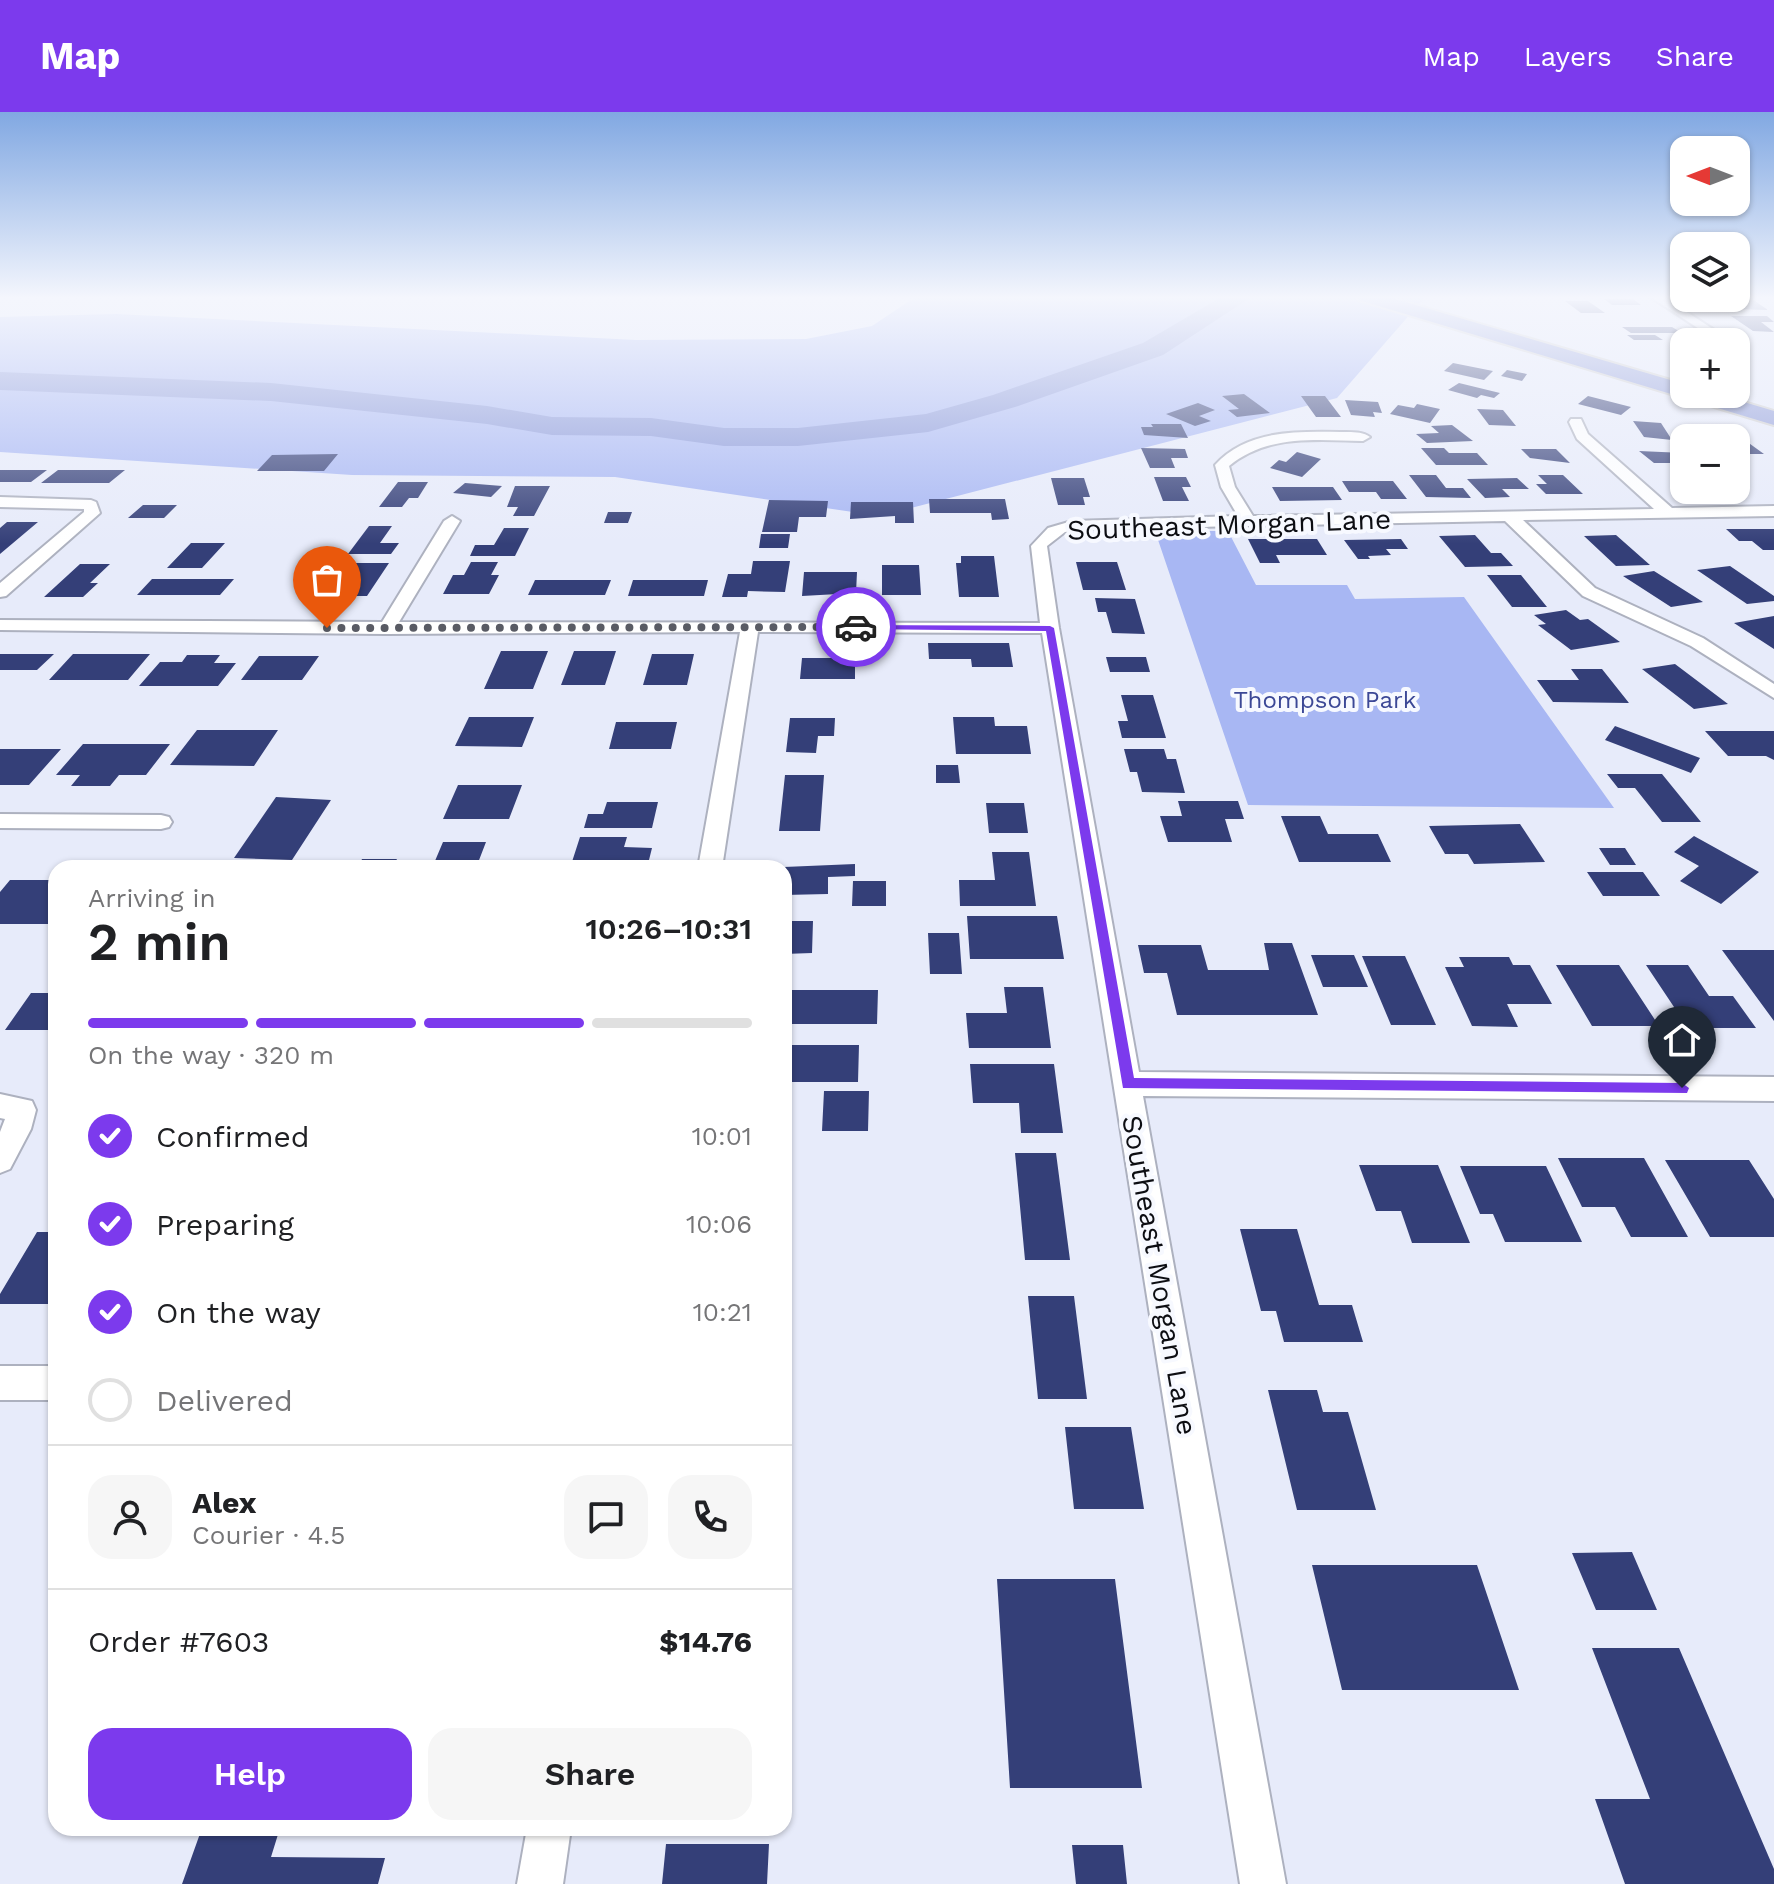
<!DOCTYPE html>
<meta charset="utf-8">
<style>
:root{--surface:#fff;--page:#f6f6f6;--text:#202124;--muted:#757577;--line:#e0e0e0;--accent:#7c3aed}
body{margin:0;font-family:"Work Sans",sans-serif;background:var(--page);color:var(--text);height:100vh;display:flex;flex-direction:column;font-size:30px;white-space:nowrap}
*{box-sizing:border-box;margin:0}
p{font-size:26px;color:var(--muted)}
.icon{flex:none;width:44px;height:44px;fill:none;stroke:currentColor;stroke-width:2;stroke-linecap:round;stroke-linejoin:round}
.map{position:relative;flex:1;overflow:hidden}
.panel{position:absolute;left:48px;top:748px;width:744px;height:976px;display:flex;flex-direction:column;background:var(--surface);border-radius:24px;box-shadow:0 2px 6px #0004}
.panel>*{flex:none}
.needle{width:52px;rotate:270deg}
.buttons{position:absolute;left:1670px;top:24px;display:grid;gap:16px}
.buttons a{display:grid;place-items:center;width:80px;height:80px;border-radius:16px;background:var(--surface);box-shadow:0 2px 6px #0004;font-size:40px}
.pin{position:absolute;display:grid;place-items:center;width:68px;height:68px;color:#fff;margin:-82px -34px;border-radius:50% 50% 50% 0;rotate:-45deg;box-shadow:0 0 8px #0007}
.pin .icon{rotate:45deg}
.courier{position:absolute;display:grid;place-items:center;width:80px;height:80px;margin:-40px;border:6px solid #7c3aed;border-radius:50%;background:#fff;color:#222;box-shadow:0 2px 10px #0007}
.head em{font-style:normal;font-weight:600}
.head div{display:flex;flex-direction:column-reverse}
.head{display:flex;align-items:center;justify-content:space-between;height:136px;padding:0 40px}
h1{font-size:52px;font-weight:600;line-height:60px}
.bar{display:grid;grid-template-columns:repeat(4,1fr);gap:12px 8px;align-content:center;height:96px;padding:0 40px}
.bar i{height:10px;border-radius:6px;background:var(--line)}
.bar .current{background:var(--accent)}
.bar p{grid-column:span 4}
.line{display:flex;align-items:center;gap:20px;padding:0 40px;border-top:2px solid var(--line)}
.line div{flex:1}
.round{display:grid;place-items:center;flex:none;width:84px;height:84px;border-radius:24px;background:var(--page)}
ol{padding:0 40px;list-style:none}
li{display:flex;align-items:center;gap:24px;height:88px}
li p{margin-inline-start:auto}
li .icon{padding:8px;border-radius:50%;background:var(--accent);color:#fff;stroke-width:4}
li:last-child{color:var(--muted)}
li i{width:44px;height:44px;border:4px solid var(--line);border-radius:50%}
.cta{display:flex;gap:16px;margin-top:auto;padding:16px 40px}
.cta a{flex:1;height:92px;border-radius:24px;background:var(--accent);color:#fff;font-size:32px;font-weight:600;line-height:92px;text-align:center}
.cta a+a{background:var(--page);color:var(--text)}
header{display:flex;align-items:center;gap:48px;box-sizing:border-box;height:112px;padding:0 40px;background:var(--accent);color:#fff}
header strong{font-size:38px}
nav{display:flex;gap:44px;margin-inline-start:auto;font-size:28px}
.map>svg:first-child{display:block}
</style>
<header>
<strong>Map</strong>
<nav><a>Map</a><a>Layers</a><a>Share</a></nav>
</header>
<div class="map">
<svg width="1774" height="1772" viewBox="0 0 1774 1772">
<rect width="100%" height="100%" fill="#e7ebfa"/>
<!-- green -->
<path fill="#a8b7f3" d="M917 184H1426L1337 286 880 404 615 365 352 363 0 340V205L116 202 636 228 806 227 872 214Z
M1155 419H1228L1256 473H1347L1355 487 1464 485 1614 696 1248 693Z"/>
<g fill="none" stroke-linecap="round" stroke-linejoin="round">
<!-- river -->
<path fill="#8796d8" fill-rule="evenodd" d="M1223 184H1253L1163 243 1015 295 928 320 798 334H724L651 324 552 323 487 312 271 289 0 278V260L271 271 487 294 552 305 651 306 724 316H798L926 302 993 283 1143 231Z"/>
</g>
<!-- building -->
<path fill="#343f78" d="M1749 185 1768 198 1705 196 1691 186Z
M1604 187H1633L1641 193H1612Z
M1565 189H1588L1605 201H1581Z
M1731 204H1767L1774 210H1761L1774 220 1753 219Z
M1622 215H1672L1682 221H1631Z
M1627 223H1655L1663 228H1634Z
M1453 251 1493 259 1484 268 1444 259Z
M1507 258 1527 262 1522 269 1501 264Z
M1459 271 1500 281 1494 286 1481 283 1477 286 1448 278Z
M1244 282 1270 301 1237 305 1228 298 1239 297 1222 284Z
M1301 284H1325L1341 305H1316Z
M1588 284 1631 295 1621 303 1578 292Z
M1345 288 1378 290 1382 301 1373 300 1375 305 1351 303Z
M1198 291 1215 298 1199 304 1211 309 1195 314 1166 302Z
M1417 292 1440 297 1430 311 1390 302 1398 293 1414 296Z
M1477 297 1503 298 1516 314 1489 313Z
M1633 309 1661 311 1672 328 1644 325Z
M1151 312H1181L1188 326 1144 323 1141 315H1153Z
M1452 313 1473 329 1427 331 1416 322 1439 321 1431 314Z
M1736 329H1746L1764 342H1738Z
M1141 336 1185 337 1188 346H1171L1175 356H1150Z
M1421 336H1444L1449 341H1477L1488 353H1436Z
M1521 337H1556L1570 351 1530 346Z
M1639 339 1684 341V351H1654Z
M1297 340 1321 347 1302 365 1270 356 1279 348 1286 350Z
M338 342 324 359H257L272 343Z
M0 358H47L31 370H0Z
M58 358H125L109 371H41Z
M1409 363H1436L1446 376H1463L1471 386 1426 385Z
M1538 363H1563L1583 382H1546L1536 372H1547Z
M1154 365H1186L1191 375H1182L1189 389H1163Z
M1051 366H1084L1090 385H1083L1085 393H1058Z
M1517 366 1529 377H1502L1510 385 1485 386 1467 367Z
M1342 369H1393L1407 387H1381L1376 380H1349Z
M398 370H428L418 386H409L402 395H379Z
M465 371 502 374 491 385 453 381Z
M515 374H550L534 404H513L518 395H507Z
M1272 375H1333L1342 388 1280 389Z
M929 387H1005L1009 407 992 408 991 401H930Z
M769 388 828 389 826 405H799L797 420H762Z
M851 390H913L914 411H895V404L850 407Z
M143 393H177L164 406H128Z
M608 400H632L628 411H604Z
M7 410H38L0 442V416Z
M369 414H392L380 431H399L391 442H348Z
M504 416H529L515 444H470L475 433H494Z
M1726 417H1774V438H1763L1752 429H1739Z
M761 422H790L788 436H759Z
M1475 423 1491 441H1501L1513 454 1465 455 1439 424Z
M1616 423 1650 453 1616 454 1584 424Z
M1248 427H1317L1327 443H1276L1280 451H1260Z
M1401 427 1408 437H1386L1391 443 1368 444 1370 447H1358L1344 428Z
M191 431H225L202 456H167Z
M961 444H994L999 485H959L956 451H961Z
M753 449H790L785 480 748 479 747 485H722L728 462H751Z
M471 450H498L491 463H499L489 482H443L453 463H464Z
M1076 450H1117L1126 478H1083Z
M343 451H389L367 484H319Z
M80 452H110L90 471H98L83 485H44Z
M882 453H919L921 483H882Z
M1730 454 1774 484V489L1747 492 1697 458Z
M1654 459 1703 490 1671 495 1623 464Z
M804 460H857L856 481 802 484Z
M1487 463H1521L1547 495H1512Z
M152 467H234L220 483H137Z
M535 468H611L605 483H528Z
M633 468H708L704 484H628Z
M1095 486 1135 487 1145 522 1112 521 1106 500H1098Z
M1566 498 1580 508 1588 507 1620 530 1571 538 1538 513 1546 512 1534 503Z
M1774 504V537L1734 511Z
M928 531H1009L1013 555H972L971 547H929Z
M501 539H548L533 577H484Z
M574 539H616L605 573H561Z
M0 542H54L37 558H0Z
M73 542H150L128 568H49Z
M652 542H694L687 573H643Z
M187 543H220L214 551H236L218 574H139L160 550H182Z
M259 544H319L302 568H241Z
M1106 545H1146L1150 560H1110Z
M802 546H848V554H855V567H800Z
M1675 552 1728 592 1694 597 1642 557Z
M1571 557H1602L1629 591 1553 590 1537 568H1579Z
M1121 583H1153L1166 626H1122L1118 609H1128Z
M469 605H534L522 635 455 634Z
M953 605H994L995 614H1027L1031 642H956Z
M790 606H835L834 624H818L816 641 786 640Z
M616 610H677L671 637H609Z
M1615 614 1700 646 1691 661 1605 628Z
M197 618H278L254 654 170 653Z
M1705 619H1774V648L1766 644H1728Z
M83 632H170L146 663H119L110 674H71L80 663H56Z
M0 637H61L29 673H0Z
M1124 637H1164L1167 647H1176L1185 681 1142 680 1137 660H1130Z
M936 653H958L960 671H936Z
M1607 662H1662L1701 710H1662L1635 676H1618Z
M785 663H824L820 719H779Z
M458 673H522L509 707H443Z
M276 685 331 688 292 748 234 746Z
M1178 689H1238L1244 707H1225L1232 730H1168L1160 704H1182Z
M607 690H658L652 716H584L588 702H603Z
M986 691H1024L1028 721H989Z
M1281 704H1320L1328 722H1378L1391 750H1299Z
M1520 712 1545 750 1474 752 1468 742H1445L1429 714Z
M1694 724 1759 760 1721 792 1680 769 1699 754 1674 740Z
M580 725H627L624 735 652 736 647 756H570Z
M443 730H486L476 756H432Z
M1599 736H1625L1636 753H1610Z
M992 740H1029L1036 794H960L959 768H995Z
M362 747H397L392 756H358Z
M855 752V764L828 765V782L784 783V755Z
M1587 760H1643L1660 784H1603Z
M10 768H56V812H0V780Z
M853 769H886V794H852Z
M967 804H1057L1064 847H970Z
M784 809H813L812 841 784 842Z
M928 821H959L962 862H930Z
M1264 831H1292L1318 903H1177L1167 861H1144L1138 833H1201L1208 858H1269Z
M1722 838H1774V909Z
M1311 843H1354L1368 875H1323Z
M1362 844H1405L1436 913H1391Z
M1459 845H1509L1513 853H1530L1552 892H1507L1518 915 1472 914 1445 855H1464Z
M1556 853H1619L1659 914H1592Z
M1646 853H1688L1709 884H1733L1756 916H1688Z
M1004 875H1043L1051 936H969L966 901H1007Z
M784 878H878L877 912H784Z
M31 881H56V918H5Z
M784 933H859L858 970H784Z
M970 952H1054L1063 1021H1021L1019 991H973Z
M824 979H869L868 1019H822Z
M1015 1041H1056L1070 1148H1025Z
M1558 1046H1644L1688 1125H1631L1615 1095H1582Z
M1665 1048H1749L1774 1087V1125H1710Z
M1359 1053H1438L1470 1131H1412L1401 1099H1376Z
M1460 1054H1546L1582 1130H1505L1493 1102H1480Z
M1240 1117H1297L1319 1193H1352L1363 1230H1284L1276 1199H1261Z
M37 1120H56V1192H0V1182Z
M1028 1184H1074L1087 1287H1038Z
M1268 1278H1317L1323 1300H1348L1376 1398H1297Z
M1065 1315H1131L1144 1397H1074Z
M1632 1440 1657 1498H1596L1572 1441Z
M1312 1453H1477L1519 1578H1342Z
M997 1467H1115L1142 1676H1010Z
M1592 1536H1679L1774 1757V1772H1625L1595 1687H1650Z
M202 1716H280L271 1745 385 1746 378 1772H182Z
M666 1732H769L767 1772H662Z
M1072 1733H1123L1127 1772H1076Z"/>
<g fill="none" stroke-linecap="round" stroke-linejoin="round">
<defs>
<path id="minor" d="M1649 184H1662L1733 230H1719Z
M1571 307H1581L1588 322 1672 396 1774 394V404L1523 408 1595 476 1703 526 1774 572V586L1691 534 1583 484 1505 409 1086 417 1065 420 1047 434 1059 516 1139 960 1774 965V989L1143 984 1286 1772H1240L1042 521 758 520 722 756H698L740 520 386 522 0 518V508L382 510 444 409 452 404 460 409 399 510 1040 511 1031 434 1048 416 1072 409 1238 404 1221 375 1215 353C1246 318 1297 319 1340 320 1350 320 1362 319 1370 325L1363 329C1316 328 1268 322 1229 354L1235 375 1253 404 1654 397 1577 327 1569 310Z
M0 385 91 388 96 390 100 401 6 484 0 485V471L84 400V397L0 395Z
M0 702 161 703 169 705 172 710 169 715 161 717 0 716Z
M0 982 32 989 36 998 31 1017 10 1057 0 1061V1020L5 1007 0 1006Z
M0 1254H56V1288H0Z
M527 1716H571L563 1772H517Z"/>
<path id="trunk" d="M1356 184H1385L1684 272V282H1717L1774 299V313L1359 188Z"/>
</defs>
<!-- minor casing -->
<use href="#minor" stroke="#adb1bf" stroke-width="4"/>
<!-- trunk casing -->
<use href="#trunk" stroke="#cfcfd0" stroke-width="4"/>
<!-- minor -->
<use href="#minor" fill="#fff" fill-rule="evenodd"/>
<!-- trunk -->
<use href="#trunk" fill="#8e9bd8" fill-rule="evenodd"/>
</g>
<!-- sky -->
<linearGradient id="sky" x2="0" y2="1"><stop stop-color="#81a8e2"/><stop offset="0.43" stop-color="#f4f6fd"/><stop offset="1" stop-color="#f4f6fd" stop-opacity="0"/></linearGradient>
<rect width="1774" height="432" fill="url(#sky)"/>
<!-- route -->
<path fill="#7c3aed" d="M852 513 1050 514 1054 516 1134 966 1682 971 1689 976 1687 981 1123 976 1046 519 856 517Z"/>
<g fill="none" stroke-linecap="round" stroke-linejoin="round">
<!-- done -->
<path stroke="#595b64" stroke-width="8" stroke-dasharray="0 14.4" d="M327 516 856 515"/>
</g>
<g text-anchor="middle" stroke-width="8" stroke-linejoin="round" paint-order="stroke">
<!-- far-park labels -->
<g font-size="24" fill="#3c4896" stroke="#f7f9ff">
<text x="1325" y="596">Thompson Park</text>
</g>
<!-- street labels -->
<g font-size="28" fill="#0d0e13" stroke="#f7f9ff">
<text transform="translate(1229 412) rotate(-2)" y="10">Southeast Morgan Lane</text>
<text transform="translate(1160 1163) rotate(80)" y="10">Southeast Morgan Lane</text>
</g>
</g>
</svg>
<div class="buttons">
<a><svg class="needle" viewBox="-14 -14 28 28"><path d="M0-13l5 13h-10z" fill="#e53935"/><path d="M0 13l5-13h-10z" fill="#757577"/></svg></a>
<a><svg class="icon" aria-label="layers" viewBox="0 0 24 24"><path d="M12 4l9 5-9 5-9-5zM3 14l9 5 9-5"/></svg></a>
<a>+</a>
<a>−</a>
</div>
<div class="pin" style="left:327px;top:516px;background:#ea580c"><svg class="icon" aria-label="bag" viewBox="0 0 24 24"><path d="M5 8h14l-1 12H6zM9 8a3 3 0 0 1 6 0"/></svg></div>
<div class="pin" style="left:1682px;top:976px;background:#1f2937"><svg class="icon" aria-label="home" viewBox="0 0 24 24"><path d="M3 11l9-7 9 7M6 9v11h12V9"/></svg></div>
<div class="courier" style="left:856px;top:515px"><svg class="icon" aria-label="car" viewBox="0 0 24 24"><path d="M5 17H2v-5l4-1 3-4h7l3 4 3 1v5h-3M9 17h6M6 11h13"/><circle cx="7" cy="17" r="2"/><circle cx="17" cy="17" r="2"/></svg></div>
<section class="panel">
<div class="head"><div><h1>2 min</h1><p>Arriving in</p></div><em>10:26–10:31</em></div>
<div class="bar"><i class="current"></i><i class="current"></i><i class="current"></i><i></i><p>On the way · 320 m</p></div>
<ol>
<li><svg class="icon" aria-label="check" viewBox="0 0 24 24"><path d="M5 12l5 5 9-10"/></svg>Confirmed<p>10:01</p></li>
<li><svg class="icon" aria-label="check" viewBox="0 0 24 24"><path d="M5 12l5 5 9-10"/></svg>Preparing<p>10:06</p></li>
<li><svg class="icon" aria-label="check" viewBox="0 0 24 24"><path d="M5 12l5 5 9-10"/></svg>On the way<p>10:21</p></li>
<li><i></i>Delivered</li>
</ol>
<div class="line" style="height:144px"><a class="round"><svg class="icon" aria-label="person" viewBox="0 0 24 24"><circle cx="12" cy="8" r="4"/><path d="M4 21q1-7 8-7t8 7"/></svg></a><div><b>Alex</b><p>Courier · 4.5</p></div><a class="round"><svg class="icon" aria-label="chat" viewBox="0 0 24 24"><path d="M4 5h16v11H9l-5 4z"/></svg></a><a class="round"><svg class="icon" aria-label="phone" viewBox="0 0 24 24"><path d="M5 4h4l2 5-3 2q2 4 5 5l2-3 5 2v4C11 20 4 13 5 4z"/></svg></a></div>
<div class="line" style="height:104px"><div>Order #7603</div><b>$14.76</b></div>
<div class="cta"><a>Help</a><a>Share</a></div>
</section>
</div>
